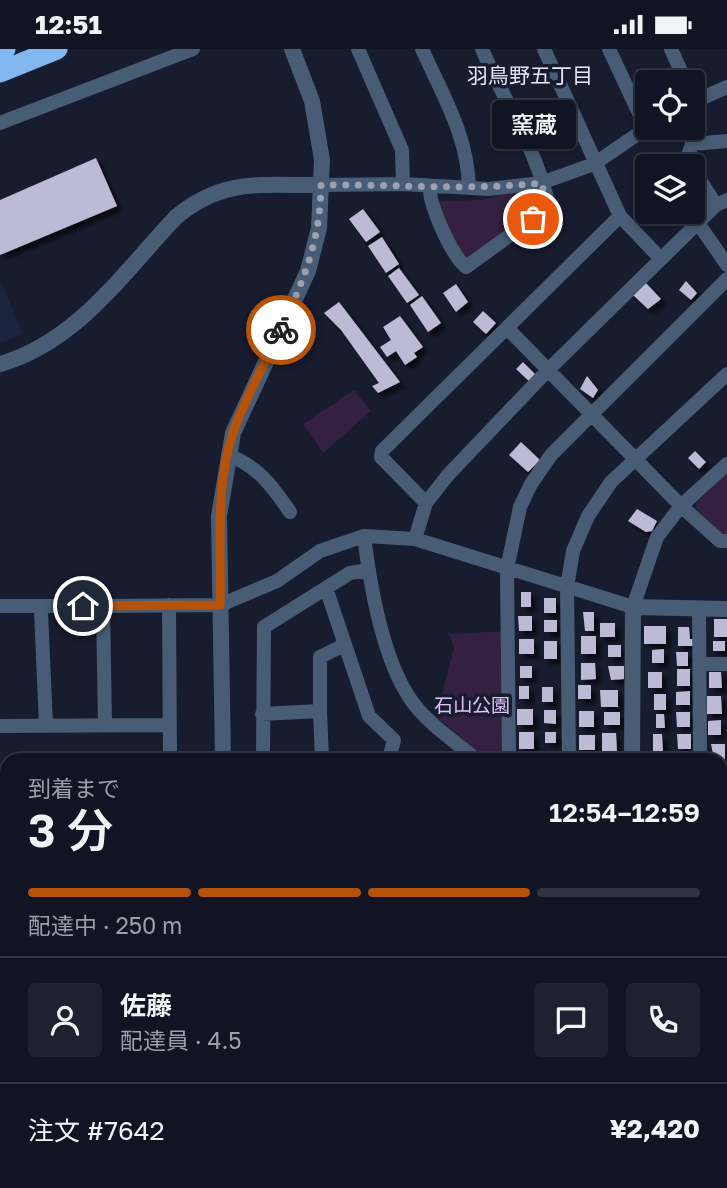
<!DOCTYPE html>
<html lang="ja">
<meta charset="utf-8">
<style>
:root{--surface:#111523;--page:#1e2230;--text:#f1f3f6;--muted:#9c9fa6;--line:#303441;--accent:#b45309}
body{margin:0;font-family:"Golos Text","Noto Sans JP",sans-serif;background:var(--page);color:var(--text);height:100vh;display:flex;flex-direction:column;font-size:26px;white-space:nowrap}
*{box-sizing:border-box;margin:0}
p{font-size:23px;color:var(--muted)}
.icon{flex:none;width:38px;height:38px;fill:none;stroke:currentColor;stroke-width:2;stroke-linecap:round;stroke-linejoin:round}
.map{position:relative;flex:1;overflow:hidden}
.sheet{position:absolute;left:0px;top:704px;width:728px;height:436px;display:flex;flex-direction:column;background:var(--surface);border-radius:21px 21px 0 0;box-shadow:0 4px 10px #0003,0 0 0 2px var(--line)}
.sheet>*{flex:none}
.fabs{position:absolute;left:635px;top:21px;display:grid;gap:14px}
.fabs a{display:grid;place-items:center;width:70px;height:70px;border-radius:7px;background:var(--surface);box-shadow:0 4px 10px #0003,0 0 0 2px var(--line);font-size:35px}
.pin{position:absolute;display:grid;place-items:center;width:60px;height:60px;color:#fff;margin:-30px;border:4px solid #fff;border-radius:50%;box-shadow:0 2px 7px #0007}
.courier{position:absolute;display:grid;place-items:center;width:70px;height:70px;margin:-35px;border:5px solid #b45309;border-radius:50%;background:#fff;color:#222;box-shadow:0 2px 9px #0007}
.bubble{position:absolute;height:49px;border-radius:7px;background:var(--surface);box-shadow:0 4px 10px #0003,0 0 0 2px var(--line);font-size:23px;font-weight:600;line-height:49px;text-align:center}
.headline em{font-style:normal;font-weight:600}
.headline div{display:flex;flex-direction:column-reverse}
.headline{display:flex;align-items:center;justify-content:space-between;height:119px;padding:0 28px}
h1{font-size:46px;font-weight:600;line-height:52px}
.bar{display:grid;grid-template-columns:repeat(4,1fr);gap:10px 7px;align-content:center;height:84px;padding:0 28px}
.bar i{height:9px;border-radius:5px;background:var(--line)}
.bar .active{background:var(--accent)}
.bar p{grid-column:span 4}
.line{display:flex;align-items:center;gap:18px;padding:0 28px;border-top:2px solid var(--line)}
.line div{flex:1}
.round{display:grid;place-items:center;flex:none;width:74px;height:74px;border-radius:7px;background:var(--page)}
.status{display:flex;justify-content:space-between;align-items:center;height:49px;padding:0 35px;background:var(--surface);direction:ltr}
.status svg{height:19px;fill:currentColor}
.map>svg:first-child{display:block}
</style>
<div class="status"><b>12:51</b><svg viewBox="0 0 49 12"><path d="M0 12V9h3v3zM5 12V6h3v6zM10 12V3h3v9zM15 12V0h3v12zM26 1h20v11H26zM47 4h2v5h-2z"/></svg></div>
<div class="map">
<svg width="727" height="1139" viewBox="0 0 727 1139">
<defs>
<filter id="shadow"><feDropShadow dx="5" dy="5" stdDeviation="2" flood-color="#0009"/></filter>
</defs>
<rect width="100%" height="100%" fill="#171c2f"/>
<!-- built -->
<path fill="#1c233c" d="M0 230 23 285 0 294Z"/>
<!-- green -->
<path fill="#342040" d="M540 137 546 157 467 214 434 152 480 151Z
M354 341 371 362 323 404 303 375Z
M727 424V489H723L697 462 696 454Z
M505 582 504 710H485L436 667 454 599 449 585Z
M515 1132H576L573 1139H515Z"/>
<!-- building -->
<path fill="#bdbad5" filter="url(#shadow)" d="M96 109 117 157 0 206V151Z
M363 160 380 183 366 193 349 170Z
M382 188 399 215 386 224 368 197Z
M399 219 419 246 407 254 388 227Z
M686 232 697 244 691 251 679 241Z
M645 233 661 250 648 260 633 246Z
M456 235 468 253 456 263 443 244Z
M422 247 441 274 428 283 410 256Z
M339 253 400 333 378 344 372 337 379 334 341 281 324 264Z
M483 262 496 274 486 285 473 273Z
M400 267 423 298 414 304 417 308 405 316 396 302 387 308 380 298 391 291 383 278Z
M523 313 537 327 531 334 516 320Z
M587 327 598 341 593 349 580 340Z
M521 393 540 411 528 423 509 406Z
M695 402 706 413 699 420 688 409Z
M637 460 657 472 652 482 646 483 628 472Z
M521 543H531V558H521Z
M544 549H556V564H544Z
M583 563H594V582H585Z
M518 567H532V582H519Z
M714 570H727V588H714Z
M544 571H557V583H544Z
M600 574H615V588H600Z
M644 577H666V595H644Z
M678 578H689L690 590H694V597H678Z
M581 587H596V605H581Z
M519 590H534V605H519Z
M544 592H557V610H544Z
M713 592H725V602H713Z
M608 596H621V608H608Z
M664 600V614H652V601Z
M676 603H688V617H677Z
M581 614H595L596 630 581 631Z
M520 617H532V629H520Z
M608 617H624V630L611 631Z
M677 620H690V637H677Z
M648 623H662V639H648Z
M709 623H721L722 639H709Z
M578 636H591V650H578Z
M519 637H529V650H519Z
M542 638H553V653H542Z
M600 641H618V658H601Z
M690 642V656H676V643Z
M654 645H666V661H654Z
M707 647H721L722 665H707Z
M517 660H533V676H517Z
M544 661H556V675L544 674Z
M579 662H594V678H579Z
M604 663H620V676H604Z
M676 663H690V678H677Z
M656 665H664L665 679H656Z
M721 671V686H708V672Z
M519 683H534V700H519Z
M545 683H556V694H545Z
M602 684H616L617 703H602Z
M653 685H662L663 704H653Z
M677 685H691V700H678Z
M579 686H595V701H579Z
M711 695H725V713L714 710Z
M518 705H531V710H518Z
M653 707H667V710H653Z
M677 707H691V710H677Z
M721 728H726V739H721Z
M721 754H725V771H721Z
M721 786H725V804H721Z
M721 811H725V824H721Z
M721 828H727V845H721Z
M721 851H726V868H721Z
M721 870 726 871 727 885 721 886Z
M721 936H725V952H721Z
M721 957H726V971H721Z
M726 990 727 1010 721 1011V992Z
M727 1014V1028L721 1029V1015Z
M727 1113V1131L721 1122V1117Z
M613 1132H632L623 1139H618Z
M644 1132H661L652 1139Z"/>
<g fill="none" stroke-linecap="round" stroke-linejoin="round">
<!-- minor -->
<path stroke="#485d75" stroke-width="14" d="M358 0 402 101 403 135
M422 0C443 47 468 87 469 139
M544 0 620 167 660 209
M609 0 646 79
M671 0 686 33
M693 53 727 38
M0 74 193 0
M692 117 688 107 692 95 727 92
M693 120 716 156
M321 136 403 135 489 140 541 134 594 115 648 78
M430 139C429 156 452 207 466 218L549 158C538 102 504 52 482 0
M698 174 727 216
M507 279 681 457 720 492H727
M228 406C258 417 272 437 290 463
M426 454 381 408 382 402 620 167
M364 487C370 535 382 607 409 648 425 673 453 691 476 710
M415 490 426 454 448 426 549 320 716 156 727 151
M369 521 350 524 326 539 369 667 394 691 389 710
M169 556 170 710
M0 557H44
M103 557 220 556 277 532 320 502 364 487 415 490 633 558 657 488 681 457 727 415
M699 561 700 710
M700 615H727
M320 662 322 710
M262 665 320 662V608L344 596
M0 677 170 676
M46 677 41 562 44 557H103L105 676
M263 710 264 578 326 539
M509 710 507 520 520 458 531 435 551 406 727 230
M569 710 567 538 573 502 588 467 611 433 727 325
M0 739H7
M721 776H727
M721 977 727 975
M0 1011H7
M721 1038 727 1036
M721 1071 727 1080
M43 1132V1139
M479 1132 490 1139
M599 1132 604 1139
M110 1139V1132
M178 1139 179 1132
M504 1139V1132
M583 1139 586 1132"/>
<!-- tertiary -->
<path stroke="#485d75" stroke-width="16" d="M0 315C77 293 123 224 176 168 224 128 262 137 321 136
M223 710 219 467 233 384 308 222 319 179 322 111 312 52 292 0
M632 710 633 558 727 560
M0 960H7
M683 1132 687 1139"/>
<!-- motorway -->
<path stroke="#82b7f2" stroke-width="21" d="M0 2 5 0
M0 23 57 0"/>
</g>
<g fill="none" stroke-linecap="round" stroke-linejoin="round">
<!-- done -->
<path stroke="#9ca1b0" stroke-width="7" stroke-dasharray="0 12.6" d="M281 281C304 230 320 193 321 136 395 135 467 142 541 134L549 158 533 170"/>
<!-- route -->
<path stroke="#b45309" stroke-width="9" d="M83 557 220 556C222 499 214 440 233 384 245 349 265 314 281 281"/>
</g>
<g text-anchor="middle" stroke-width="7" stroke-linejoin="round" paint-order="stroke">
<!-- park labels -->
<g font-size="19" fill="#e0c1f6" stroke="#171c2f">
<text x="472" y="663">石山公園</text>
</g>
<!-- neighbourhood labels -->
<g font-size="21" fill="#e3e8f5" stroke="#171c2f">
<text x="530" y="34">羽鳥野五丁目</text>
</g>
</g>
</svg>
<div class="fabs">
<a><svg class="icon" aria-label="locate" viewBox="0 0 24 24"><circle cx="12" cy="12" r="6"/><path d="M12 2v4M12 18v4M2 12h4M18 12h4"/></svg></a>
<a><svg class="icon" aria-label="layers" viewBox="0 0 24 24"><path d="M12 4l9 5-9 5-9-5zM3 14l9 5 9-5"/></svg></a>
</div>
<div class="pin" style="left:533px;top:170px;background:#ea580c"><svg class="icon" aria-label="bag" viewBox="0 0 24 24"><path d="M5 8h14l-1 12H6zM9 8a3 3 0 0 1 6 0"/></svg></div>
<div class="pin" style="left:83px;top:557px;background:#1f2937"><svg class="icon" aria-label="home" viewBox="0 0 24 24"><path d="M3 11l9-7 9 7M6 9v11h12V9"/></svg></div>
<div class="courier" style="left:281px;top:281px"><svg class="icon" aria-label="bike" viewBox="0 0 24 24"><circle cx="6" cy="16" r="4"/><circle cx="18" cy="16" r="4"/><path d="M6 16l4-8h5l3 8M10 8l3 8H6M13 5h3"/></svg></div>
<div class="bubble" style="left:492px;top:51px;width:84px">窯蔵</div>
<section class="sheet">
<div class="headline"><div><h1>3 分</h1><p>到着まで</p></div><em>12:54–12:59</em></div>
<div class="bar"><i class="active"></i><i class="active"></i><i class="active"></i><i></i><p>配達中 · 250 m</p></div>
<div class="line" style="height:126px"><a class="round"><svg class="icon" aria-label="person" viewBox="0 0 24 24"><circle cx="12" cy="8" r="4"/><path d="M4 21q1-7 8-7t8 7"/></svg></a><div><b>佐藤</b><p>配達員 · 4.5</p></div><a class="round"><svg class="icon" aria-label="chat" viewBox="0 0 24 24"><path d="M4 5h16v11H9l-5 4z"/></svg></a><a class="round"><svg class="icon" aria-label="phone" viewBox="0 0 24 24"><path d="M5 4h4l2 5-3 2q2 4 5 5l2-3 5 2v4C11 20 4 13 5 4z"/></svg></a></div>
<div class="line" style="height:91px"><div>注文 #7642</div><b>¥2,420</b></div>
</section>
</div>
